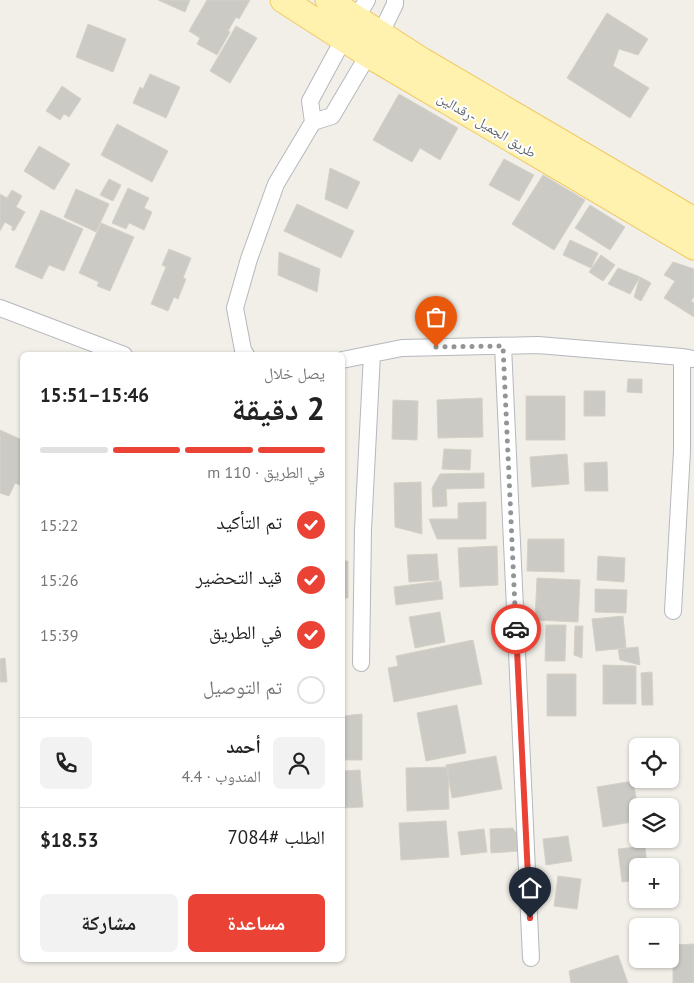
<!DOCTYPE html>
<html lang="ar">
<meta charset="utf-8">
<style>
:root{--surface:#fff;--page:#f2f2f2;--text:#222;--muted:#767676;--line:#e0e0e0;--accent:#ea4335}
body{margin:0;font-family:"PT Sans","Noto Naskh Arabic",sans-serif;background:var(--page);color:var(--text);direction:rtl;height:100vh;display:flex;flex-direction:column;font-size:19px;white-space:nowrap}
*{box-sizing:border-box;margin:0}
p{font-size:16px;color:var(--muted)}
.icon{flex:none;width:28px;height:28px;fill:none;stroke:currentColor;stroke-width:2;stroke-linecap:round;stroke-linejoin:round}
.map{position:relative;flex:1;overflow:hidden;direction:ltr}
.details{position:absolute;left:20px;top:352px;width:325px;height:610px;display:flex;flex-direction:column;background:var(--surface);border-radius:8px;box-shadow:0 1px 4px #0004;direction:rtl}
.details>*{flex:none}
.buttons{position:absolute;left:629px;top:738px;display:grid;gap:10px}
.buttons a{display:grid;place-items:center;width:50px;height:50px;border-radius:8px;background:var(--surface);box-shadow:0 1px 4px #0004;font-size:25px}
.pin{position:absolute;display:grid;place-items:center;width:42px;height:42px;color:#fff;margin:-51px -21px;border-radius:50% 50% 50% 0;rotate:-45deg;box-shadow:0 0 5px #0007}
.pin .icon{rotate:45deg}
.courier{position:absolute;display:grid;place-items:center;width:50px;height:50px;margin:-25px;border:4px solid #ea4335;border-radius:50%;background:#fff;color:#222;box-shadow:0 1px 6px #0007}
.head em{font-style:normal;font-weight:800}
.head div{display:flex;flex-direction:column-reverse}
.head{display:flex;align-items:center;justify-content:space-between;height:85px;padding:0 20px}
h1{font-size:32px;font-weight:800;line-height:38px}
.bar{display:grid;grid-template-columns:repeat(4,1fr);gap:8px 5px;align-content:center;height:60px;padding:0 20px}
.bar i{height:6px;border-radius:4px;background:var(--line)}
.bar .active{background:var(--accent)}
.bar p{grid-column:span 4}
.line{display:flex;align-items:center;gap:12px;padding:0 20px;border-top:1px solid var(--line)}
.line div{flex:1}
.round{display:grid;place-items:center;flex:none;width:52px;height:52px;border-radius:8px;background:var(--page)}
ol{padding:0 20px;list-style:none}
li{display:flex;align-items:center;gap:15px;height:55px}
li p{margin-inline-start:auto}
li .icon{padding:5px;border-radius:50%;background:var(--accent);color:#fff;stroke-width:4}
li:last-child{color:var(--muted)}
li i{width:28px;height:28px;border:2px solid var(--line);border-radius:50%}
.primary-button{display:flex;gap:10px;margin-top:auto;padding:10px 20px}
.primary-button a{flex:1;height:58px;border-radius:8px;background:var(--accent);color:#fff;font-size:20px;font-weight:800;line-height:58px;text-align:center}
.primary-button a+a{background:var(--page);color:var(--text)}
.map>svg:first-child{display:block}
</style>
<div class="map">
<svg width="694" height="983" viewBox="0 0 694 983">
<rect width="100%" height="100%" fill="#f1efe8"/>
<!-- building -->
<path fill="#cccac5" stroke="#d6d1c6" d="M158 0H190L185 12Z
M207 0H250L239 19 236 17 228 31 230 32 217 55 197 44 200 38 189 31Z
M607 13 648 39 638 55 619 49 613 66 649 88 630 118 567 78Z
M88 24 126 39 113 72 76 57Z
M236 26 257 38 230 83 210 71Z
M150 74 180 87 166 118 133 103 140 87 143 89Z
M62 86 81 99 69 117 64 114 60 120 46 111Z
M399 94 458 128 440 160 420 148 412 162 373 140Z
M117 124 168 151 152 182 101 155Z
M39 146 70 164 54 190 24 171Z
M504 159 534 175 519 201 489 185Z
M330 168 360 182 347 209 325 199Z
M543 175 585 200 554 250 512 224Z
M109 179 121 185 113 201 100 195Z
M128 188 149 198 144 208 152 212 144 230 129 223 126 229 112 223Z
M76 189 109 204 96 232 64 217Z
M12 190 22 196 16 207 25 212 14 231 11 229 13 227 5 222 0 231V194L7 198Z
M297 204 354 231 341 258 284 231Z
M590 205 625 227 610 250 575 228Z
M41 210 83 229 64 271 49 265 42 279 15 267Z
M101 223 134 237 110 291 97 286 99 282 79 273Z
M570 240 598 253 591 268 563 255Z
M169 249 191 258 183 278 186 279 178 299 174 297 168 311 151 304 166 267 162 265Z
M279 252 320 269 317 292 278 275Z
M601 255 615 265 603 281 589 272Z
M673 262 694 269V297L691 301 694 303V317L664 298 675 281 664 275Z
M618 268 640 277 630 294 608 284Z
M640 277 651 283 641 301 634 297Z
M628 379H642V393L627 392Z
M584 391H605V416H584Z
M526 396H565V440H526Z
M482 398 483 437 438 438 437 400Z
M393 400 418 401 417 440 392 439Z
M0 430 22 440V486L15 483 9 496 0 493Z
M444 449 471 450 470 470 442 469Z
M567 454 569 484 532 487 530 457Z
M607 462 608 491H585L584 463Z
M484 473V488L446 489 447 506 433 507 432 488 440 474Z
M421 482 422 534 395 527 394 483Z
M486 502V539H437L429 519H458V503Z
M528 539H564V572L527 571Z
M497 546 498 585 460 587 458 548Z
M437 554 439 580 409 582 407 555Z
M598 556 625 558 624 582 597 580Z
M342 561H348V598H342Z
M537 578 580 580 578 622 535 620Z
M441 581 443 599 396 605 394 587Z
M595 589 627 590 626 613 595 612Z
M440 612 445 642 415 648 409 617Z
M623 616 626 648 596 651 592 619Z
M546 625H566L565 661H545Z
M575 626H583L582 658 574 655Z
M473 640 482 684 394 702 388 668 398 666 396 656Z
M638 647 640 665 620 660 618 649Z
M5 658 7 682H0V659Z
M603 665 636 666V704H603Z
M652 672 653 705H642L641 673Z
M547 674H576V716H547Z
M457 705 466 753 426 761 417 713Z
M362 714V760H342V716Z
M496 756 502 789 452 798 446 765Z
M448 767 449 809 407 811 406 768Z
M360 770 363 807 342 808V771Z
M633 781 638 808V821L603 827 597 787Z
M446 821 449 857 401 860 399 823Z
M513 828 515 832H521V851L491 853 490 829Z
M484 829 487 852 461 855 458 832Z
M568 836 572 861 546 865 543 839Z
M645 846 647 866H638V880L622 882 618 849Z
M558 876 581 879 577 909 554 906Z
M694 944V983H673V945Z
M618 955 628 983H571L569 971Z"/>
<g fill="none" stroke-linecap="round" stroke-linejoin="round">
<defs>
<path id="street" d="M313 122 332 116 381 33 395 4V0
M0 308 124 355
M503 346 531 958
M246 355 243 350 235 308 249 259 276 184 313 122 310 101 344 38 367 0
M342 360 402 348 538 345 682 357 694 359
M673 611 682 451V357
M361 663 363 530 372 354"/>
<path id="primary" d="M283 0 367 54 694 247
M328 0 423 61 694 220"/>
</defs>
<!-- street casing -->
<use href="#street" stroke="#b5b8bc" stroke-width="18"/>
<!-- primary casing -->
<use href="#primary" stroke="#f2c960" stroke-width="27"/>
<!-- street -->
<use href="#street" stroke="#fff" stroke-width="16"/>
<!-- primary -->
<use href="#primary" stroke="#fff2af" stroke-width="25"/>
</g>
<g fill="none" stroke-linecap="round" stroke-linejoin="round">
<!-- done -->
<path stroke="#929495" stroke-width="5" stroke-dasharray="0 9" d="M436 347 503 346 516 629"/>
<!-- route -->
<path stroke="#ea4335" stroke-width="6" d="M516 629 530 918"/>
</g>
<g text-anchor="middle" stroke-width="4" stroke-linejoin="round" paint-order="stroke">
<!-- street labels -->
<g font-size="14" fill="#5f6368" stroke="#fff">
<text transform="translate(487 125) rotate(31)" y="5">طريق الجميل -رقدالين</text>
</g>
</g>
</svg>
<div class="buttons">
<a><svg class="icon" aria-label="locate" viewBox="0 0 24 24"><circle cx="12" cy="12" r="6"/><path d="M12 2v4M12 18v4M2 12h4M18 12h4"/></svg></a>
<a><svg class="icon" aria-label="layers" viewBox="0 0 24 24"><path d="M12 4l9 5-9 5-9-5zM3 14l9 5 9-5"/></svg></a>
<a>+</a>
<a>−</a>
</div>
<div class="pin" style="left:436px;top:347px;background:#ea580c"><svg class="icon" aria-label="bag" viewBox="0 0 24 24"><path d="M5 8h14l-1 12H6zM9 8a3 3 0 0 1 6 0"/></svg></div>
<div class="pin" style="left:530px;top:918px;background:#1f2937"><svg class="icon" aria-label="home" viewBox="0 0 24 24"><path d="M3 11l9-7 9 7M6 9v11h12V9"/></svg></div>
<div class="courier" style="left:516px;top:629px"><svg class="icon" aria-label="car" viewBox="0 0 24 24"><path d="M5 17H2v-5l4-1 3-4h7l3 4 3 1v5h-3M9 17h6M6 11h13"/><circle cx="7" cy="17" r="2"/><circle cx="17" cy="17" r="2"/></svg></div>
<section class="details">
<div class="head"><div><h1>2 دقيقة</h1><p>يصل خلال</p></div><em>15:46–15:51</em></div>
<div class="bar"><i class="active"></i><i class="active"></i><i class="active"></i><i></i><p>في الطريق · 110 m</p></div>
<ol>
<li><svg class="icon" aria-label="check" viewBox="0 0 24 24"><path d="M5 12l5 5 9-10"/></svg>تم التأكيد<p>15:22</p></li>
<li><svg class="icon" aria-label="check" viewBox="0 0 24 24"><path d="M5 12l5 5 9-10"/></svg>قيد التحضير<p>15:26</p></li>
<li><svg class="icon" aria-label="check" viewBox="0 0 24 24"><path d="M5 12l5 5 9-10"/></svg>في الطريق<p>15:39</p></li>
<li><i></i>تم التوصيل</li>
</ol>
<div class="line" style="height:90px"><a class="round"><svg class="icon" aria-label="person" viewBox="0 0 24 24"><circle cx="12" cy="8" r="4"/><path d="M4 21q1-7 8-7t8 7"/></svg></a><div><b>أحمد</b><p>المندوب · 4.4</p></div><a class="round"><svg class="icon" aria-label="phone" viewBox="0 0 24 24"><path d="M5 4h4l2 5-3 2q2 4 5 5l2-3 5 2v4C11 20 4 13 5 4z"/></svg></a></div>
<div class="line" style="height:65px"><div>الطلب #7084</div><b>$18.53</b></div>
<div class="primary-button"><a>مساعدة</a><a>مشاركة</a></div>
</section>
</div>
